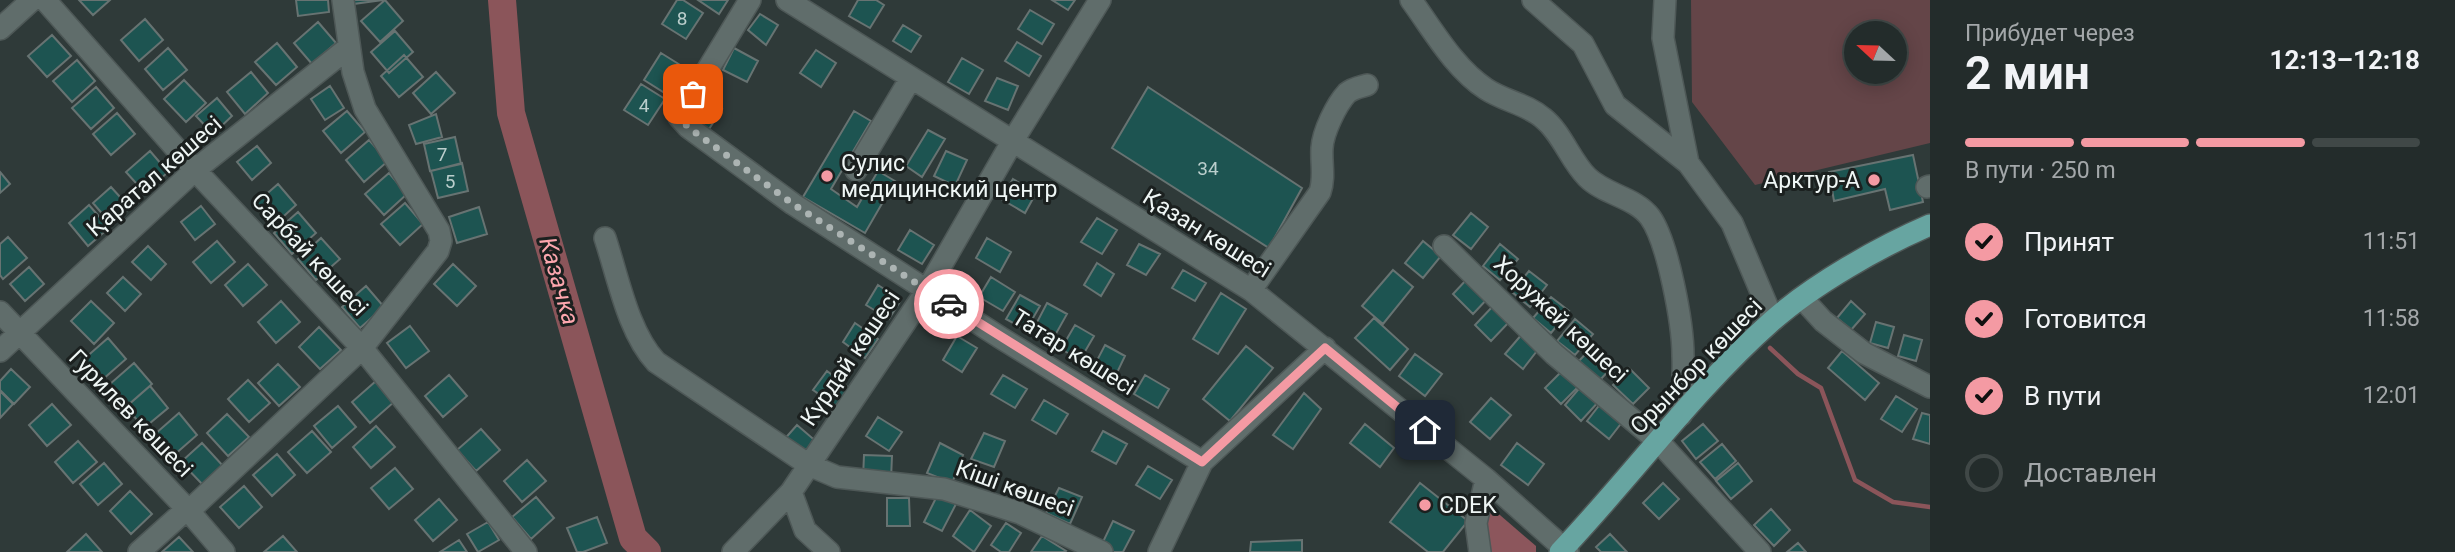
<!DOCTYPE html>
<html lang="ru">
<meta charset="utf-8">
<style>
:root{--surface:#232c2b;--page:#2f3837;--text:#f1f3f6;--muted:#a3a7a9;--line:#404847;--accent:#f49aa3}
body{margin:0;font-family:Roboto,sans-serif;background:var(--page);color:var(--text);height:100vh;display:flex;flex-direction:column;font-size:26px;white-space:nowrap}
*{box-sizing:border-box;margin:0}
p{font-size:23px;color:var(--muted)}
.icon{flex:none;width:38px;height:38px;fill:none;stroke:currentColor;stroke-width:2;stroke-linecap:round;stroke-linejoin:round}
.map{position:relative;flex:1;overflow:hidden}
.panel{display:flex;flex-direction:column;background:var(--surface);width:525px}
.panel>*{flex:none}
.needle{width:46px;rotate:292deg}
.controls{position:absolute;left:1844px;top:21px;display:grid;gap:14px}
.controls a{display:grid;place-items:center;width:63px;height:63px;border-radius:50%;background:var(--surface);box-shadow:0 4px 18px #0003,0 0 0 2px var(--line);font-size:35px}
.pin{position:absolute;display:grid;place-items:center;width:60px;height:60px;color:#fff;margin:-30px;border-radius:14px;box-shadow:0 4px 10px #0006}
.courier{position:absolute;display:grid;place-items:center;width:70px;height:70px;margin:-35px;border:5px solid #f49aa3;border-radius:50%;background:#fff;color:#222;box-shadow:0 2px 9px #0007}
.summary em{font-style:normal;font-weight:700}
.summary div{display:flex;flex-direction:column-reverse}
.summary{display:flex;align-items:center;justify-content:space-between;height:119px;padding:0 35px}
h1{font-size:46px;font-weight:700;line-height:52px}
.bar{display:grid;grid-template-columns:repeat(4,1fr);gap:10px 7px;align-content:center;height:84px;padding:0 35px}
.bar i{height:9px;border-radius:5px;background:var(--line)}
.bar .on{background:var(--accent)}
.bar p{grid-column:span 4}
ol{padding:0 35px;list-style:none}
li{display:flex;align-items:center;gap:21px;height:77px}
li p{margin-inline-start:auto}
li .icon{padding:7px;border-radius:50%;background:var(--accent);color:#111;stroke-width:4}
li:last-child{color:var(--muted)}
li i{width:38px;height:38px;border:4px solid var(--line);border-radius:50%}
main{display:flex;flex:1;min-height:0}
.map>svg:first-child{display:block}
</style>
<main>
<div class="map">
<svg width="1930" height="552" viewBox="0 0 1930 552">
<rect width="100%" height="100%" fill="#2f3a39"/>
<!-- green -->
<path fill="#644548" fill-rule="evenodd" d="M1691 0H1930V143L1755 185 1692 102ZM1857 33H1895V72H1857Z"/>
<!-- forest -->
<path fill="#8c565c" d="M1486 503 1536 546V552H1487Z"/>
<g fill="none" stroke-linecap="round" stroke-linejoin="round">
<!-- stream -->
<path stroke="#8b555a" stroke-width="4.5" d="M1770 348 1798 374 1821 388 1855 480 1893 502 1930 507"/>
<!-- river -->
<path stroke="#8b555a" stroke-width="28" d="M502 0 511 113 633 538 647 552"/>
</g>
<!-- building -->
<path fill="#1d5451" stroke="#677372" stroke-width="2" d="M79 0H110L93 15Z
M296 0H328L329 12 298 16Z
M353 0H383L353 4Z
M385 0 403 21 380 42 361 21Z
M677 0H683L703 13 686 39 662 24Z
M698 0H728L719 14Z
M858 0H876L884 5 870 28 849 16Z
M1052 0H1075L1068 10Z
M1030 10 1054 24 1042 44 1018 29Z
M760 14 778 25 766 45 748 30Z
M145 19 163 40 139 61 121 40Z
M318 22 336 43 312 64 294 43Z
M903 25 921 36 911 52 893 41Z
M395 31 413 52 389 73 371 52Z
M52 35 71 56 47 77 28 56Z
M1017 42 1041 56 1029 76 1005 61Z
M277 43 297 67 276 85 255 62Z
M168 48 187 70 163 90 145 69Z
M734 48 758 61 747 82 723 70Z
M816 50 836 63 821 87 800 73Z
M661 53 685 68 668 95 644 80Z
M404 55 423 77 399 97 381 76Z
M962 58 983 70 969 94 948 82Z
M77 60 95 81 72 102 53 81Z
M251 72 268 93 245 114 227 92Z
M436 72 455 93 431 114 413 93Z
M997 78 1018 86 1008 110 985 101Z
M184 80 206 103 186 122 164 99Z
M641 84 665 99 648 125 624 110Z
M330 86 344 108 325 120 311 99Z
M96 87 114 108 91 129 72 108Z
M1148 87 1302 188 1269 248 1112 148Z
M217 98 232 116 213 134 196 116Z
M704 98 722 109 709 129 692 117Z
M347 111 365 132 341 153 323 131Z
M854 111 871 121 831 189 857 207 878 171 895 181 865 233 803 197Z
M117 113 135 134 111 155 93 134Z
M436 114 442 137 416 144 409 125Z
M928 130 945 139 922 177 906 166Z
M455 137 461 164 430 171 424 144Z
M369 140 388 161 364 182 346 160Z
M257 146 271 163 252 180 237 162Z
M150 151 168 172 145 193 126 172Z
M946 151 967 160 955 186 934 176Z
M1913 155 1923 202 1890 210 1885 189 1834 201 1829 172Z
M462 163 468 191 438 198 431 171Z
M0 172 10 184 0 193Z
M389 173 407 194 384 215 365 194Z
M1013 179 1036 193 1025 213 1001 199Z
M278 184 296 205 273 226 254 205Z
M111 187 130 208 111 224 93 203Z
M405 203 423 224 400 245 381 224Z
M89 205 109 228 88 246 69 223Z
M201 206 215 224 195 240 181 222Z
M479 207 487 234 457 243 449 217Z
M298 212 316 233 292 254 274 233Z
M1471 213 1488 227 1471 249 1453 235Z
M1097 218 1117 230 1102 254 1081 242Z
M910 230 934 245 922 264 898 250Z
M8 237 27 258 3 279 0 275V244Z
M321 238 340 259 316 280 298 259Z
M987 238 1011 252 1000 272 976 258Z
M217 241 235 262 211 283 193 262Z
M1423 241 1441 256 1423 278 1405 263Z
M1139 244 1160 254 1146 275 1127 265Z
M1500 244 1518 259 1500 280 1483 266Z
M148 246 166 264 151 280 132 262Z
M1097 263 1114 274 1101 296 1084 285Z
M248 264 267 285 243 306 225 285Z
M453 264 476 286 457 306 434 284Z
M29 267 44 284 25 301 10 284Z
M1183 270 1206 283 1195 301 1172 288Z
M1393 270 1413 287 1383 324 1362 306Z
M1529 271 1547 285 1530 307 1512 292Z
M123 277 141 294 125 311 107 293Z
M991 277 1015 292 1003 311 979 297Z
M1468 278 1489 297 1473 314 1453 294Z
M878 285 901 300 889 319 866 305Z
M366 286 384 307 360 328 342 307Z
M1221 293 1246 309 1218 354 1193 339Z
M1020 295 1040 306 1026 330 1006 319Z
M1551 297 1569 311 1551 333 1533 318Z
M91 301 114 323 94 344 71 321Z
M281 301 300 322 276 343 258 322Z
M1851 301 1865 314 1851 330 1837 318Z
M1047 303 1067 314 1053 339 1034 328Z
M1494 305 1510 321 1491 341 1475 325Z
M1374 318 1408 349 1390 370 1355 338Z
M1575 319 1593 334 1575 355 1557 341Z
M1876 322 1894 327 1888 348 1870 343Z
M855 323 878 339 865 358 843 342Z
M1075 325 1094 336 1080 360 1061 349Z
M410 326 429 351 406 368 387 343Z
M319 327 341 350 320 369 299 347Z
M1523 333 1540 347 1523 369 1505 354Z
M1904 335 1922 340 1916 361 1898 356Z
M957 336 977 348 962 372 943 360Z
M108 338 126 359 102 380 84 359Z
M1105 345 1125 356 1113 381 1092 370Z
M1594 345 1614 365 1599 381 1578 362Z
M1246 346 1273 368 1230 421 1203 399Z
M1842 351 1879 383 1865 400 1828 368Z
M1415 354 1442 374 1425 396 1399 376Z
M134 363 152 384 128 405 110 384Z
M278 364 300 387 279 406 258 383Z
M1629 368 1649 388 1633 404 1613 385Z
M11 369 30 387 14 404 0 390V381Z
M1564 369 1580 385 1561 404 1545 388Z
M827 371 849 388 836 406 813 390Z
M449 375 467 396 443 417 425 396Z
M1003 375 1027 389 1015 408 991 394Z
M1145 375 1169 389 1158 408 1134 394Z
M248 380 270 403 249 422 228 399Z
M376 381 394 402 370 423 352 402Z
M1583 384 1600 400 1581 421 1565 405Z
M150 386 168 408 144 428 126 407Z
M0 391 13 404 0 418Z
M1304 393 1321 409 1293 449 1273 435Z
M1896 396 1917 409 1902 432 1881 419Z
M1491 398 1511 415 1490 439 1470 422Z
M1044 400 1068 414 1056 434 1032 420Z
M1601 403 1623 421 1609 439 1587 421Z
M52 404 71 425 47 446 29 425Z
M338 406 356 427 332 448 314 426Z
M179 413 197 435 174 455 155 434Z
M1922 413 1930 415V444L1913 439Z
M227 414 249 437 228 456 207 433Z
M878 417 902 432 889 451 866 436Z
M1365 424 1394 448 1380 467 1350 443Z
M1703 424 1718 441 1696 459 1682 441Z
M797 425 818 443 804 460 782 442Z
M376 426 395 447 371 468 353 447Z
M481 429 500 450 476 471 457 450Z
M312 431 331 452 307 473 288 452Z
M1103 431 1127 444 1116 464 1092 451Z
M984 433 1005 441 994 467 971 459Z
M78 441 97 462 73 483 55 462Z
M202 443 223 466 203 485 181 462Z
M940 443 963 455 952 483 927 473Z
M1517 443 1544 464 1528 485 1501 465Z
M1722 444 1736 461 1715 479 1700 462Z
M277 454 295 475 272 496 253 475Z
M864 455 892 456 891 479 863 478Z
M527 460 546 481 522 502 504 481Z
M104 463 122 484 98 505 80 484Z
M1738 463 1752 481 1731 499 1716 481Z
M1148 466 1172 480 1160 499 1136 485Z
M395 468 413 489 389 509 371 488Z
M1420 483 1468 521 1443 552H1428L1390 522Z
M1663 483 1679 499 1659 519 1643 503Z
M244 486 262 507 239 528 220 507Z
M1059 488 1082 497 1070 524 1046 513Z
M130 491 152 514 131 534 110 511Z
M938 494 956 504 942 531 924 522Z
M536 497 554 518 531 539 512 517Z
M887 498H909L910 526H887Z
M439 499 457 520 433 541 415 520Z
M1771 509 1790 530 1774 546 1754 525Z
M970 510 991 526 974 552 953 536Z
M597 517 607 543 583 552H577L567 528Z
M1113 521 1134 531 1123 552H1113L1101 546Z
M488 522 499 540 478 552 467 534Z
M1006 523 1021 533 1009 552H1001L991 545Z
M86 534 102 552H67Z
M1610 534 1627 552H1601L1596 547Z
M283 536 297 552H264Z
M1042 536 1066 551 1065 552H1031Z
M179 537 193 552H162Z
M459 540 467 552H440Z
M1302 540V552H1250L1251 542Z
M1798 543 1806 552H1787Z"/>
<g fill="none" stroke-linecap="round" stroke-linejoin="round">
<defs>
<path id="minor" d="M45 0 195 170 362 348 526 552
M750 0 679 117 688 127 793 204 1001 338 1202 462
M787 0 1251 290 1486 479 1568 552
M1411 0C1433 30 1454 68 1486 89 1504 101 1527 104 1543 118 1562 133 1570 160 1587 177 1605 195 1635 197 1650 217 1668 242 1683 324 1683 356 1684 375 1682 395 1681 415
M1533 0 1583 44 1615 105 1688 163 1732 223 1773 320
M1665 0 1663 38 1688 163
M0 29 32 0
M856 170 911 78
M1927 187 1930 186
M605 238C618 277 628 332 656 362L809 465 837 477 944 489 1020 513 1102 552
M1444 246 1554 354 1659 442 1760 552
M1251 290 1320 192C1325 177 1321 164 1322 148 1323 132 1336 105 1347 93 1353 88 1360 87 1367 85
M1802 298 1823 321 1864 353 1930 387
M0 312 187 509 224 552
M0 351 195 170 348 48
M791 492 805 530 829 552
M139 552 187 509 192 508 362 348 438 251 441 241 439 231 365 109 353 72 343 0
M733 552 791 492 927 290 1012 142 1100 0
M1159 552 1202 462 1325 348
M1480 552 1476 523 1486 479"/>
<path id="major" d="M1560 552C1632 476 1694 390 1772 321 1814 284 1879 247 1930 225"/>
</defs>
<!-- minor casing -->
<use href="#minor" stroke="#4e5857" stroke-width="24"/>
<!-- major casing -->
<use href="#major" stroke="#4e5857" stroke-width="24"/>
<!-- minor -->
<use href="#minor" stroke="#606d6b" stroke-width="21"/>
<!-- major -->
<use href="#major" stroke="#67a5a1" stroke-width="21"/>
</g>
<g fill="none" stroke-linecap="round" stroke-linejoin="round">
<!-- done -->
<path stroke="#acb4b3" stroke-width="7" stroke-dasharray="0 12.6" d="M693 94 679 117 688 127 793 204 949 304"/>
<!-- route -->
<path stroke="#f49aa3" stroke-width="9" d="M949 304 1202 462 1325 348 1425 430"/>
</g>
<!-- markers -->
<g fill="#f49aa3" stroke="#1b201f" stroke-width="2.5">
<circle cx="827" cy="176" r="7"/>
<circle cx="1874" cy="180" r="7"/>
<circle cx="1425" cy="505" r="7"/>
</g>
<g text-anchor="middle" stroke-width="6" stroke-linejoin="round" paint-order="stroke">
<!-- number labels -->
<g font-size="19" fill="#bacecc">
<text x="682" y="25">8</text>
<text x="644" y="112">4</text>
<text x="442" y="161">7</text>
<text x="1208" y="175">34</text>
<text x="450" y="188">5</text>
</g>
<!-- poi labels -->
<g font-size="23" fill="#eff6f5" stroke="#1b201f" text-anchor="start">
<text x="841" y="171">Сулис<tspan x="841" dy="26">медицинский центр</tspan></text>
<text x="1860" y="188" text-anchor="end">Арктур-А</text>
<text x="1439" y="513">CDEK</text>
</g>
<!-- street labels -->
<g font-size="23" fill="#eff6f5" stroke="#1b201f">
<text transform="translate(154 176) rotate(-41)" y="8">Қаратал көшесі</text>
<text transform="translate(1207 233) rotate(32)" y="8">Қазан көшесі</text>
<text transform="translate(310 254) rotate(47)" y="8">Сарбай көшесі</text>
<text transform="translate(1561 319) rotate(43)" y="8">Хоружей көшесі</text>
<text transform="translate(1074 352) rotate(32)" y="8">Татар көшесі</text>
<text transform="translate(850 358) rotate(-56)" y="8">Күрдай көшесі</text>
<text transform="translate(1696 366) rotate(-46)" y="8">Орынбор көшесі</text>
<text transform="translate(131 413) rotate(46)" y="8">Гурилев көшесі</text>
<text transform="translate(1015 488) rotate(20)" y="8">Кіші көшесі</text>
</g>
<!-- water labels -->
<g font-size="24" font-style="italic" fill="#fca6ae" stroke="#1b201f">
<text transform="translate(559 281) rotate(74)" y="8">Казачка</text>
</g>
</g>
</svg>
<div class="controls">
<a><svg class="needle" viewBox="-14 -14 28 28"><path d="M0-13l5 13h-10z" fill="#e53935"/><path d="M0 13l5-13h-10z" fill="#a3a7a9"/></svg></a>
</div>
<div class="pin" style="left:693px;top:94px;background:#ea580c"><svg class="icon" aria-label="bag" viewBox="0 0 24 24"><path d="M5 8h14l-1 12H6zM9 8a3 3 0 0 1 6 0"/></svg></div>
<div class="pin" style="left:1425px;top:430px;background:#1f2937"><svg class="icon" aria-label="home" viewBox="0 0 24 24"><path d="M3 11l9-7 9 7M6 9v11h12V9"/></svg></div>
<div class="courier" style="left:949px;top:304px"><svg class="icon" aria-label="car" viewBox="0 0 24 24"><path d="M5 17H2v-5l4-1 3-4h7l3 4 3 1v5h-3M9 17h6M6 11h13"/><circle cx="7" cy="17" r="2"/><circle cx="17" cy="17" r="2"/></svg></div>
</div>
<section class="panel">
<div class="summary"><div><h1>2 мин</h1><p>Прибудет через</p></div><em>12:13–12:18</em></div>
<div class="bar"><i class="on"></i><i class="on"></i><i class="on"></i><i></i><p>В пути · 250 m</p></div>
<ol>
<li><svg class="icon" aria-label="check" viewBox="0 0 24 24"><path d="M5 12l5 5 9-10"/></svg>Принят<p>11:51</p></li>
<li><svg class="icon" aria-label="check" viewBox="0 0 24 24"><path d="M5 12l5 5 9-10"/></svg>Готовится<p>11:58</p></li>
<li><svg class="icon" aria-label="check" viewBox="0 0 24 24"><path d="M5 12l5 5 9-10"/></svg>В пути<p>12:01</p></li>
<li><i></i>Доставлен</li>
</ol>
</section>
</main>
